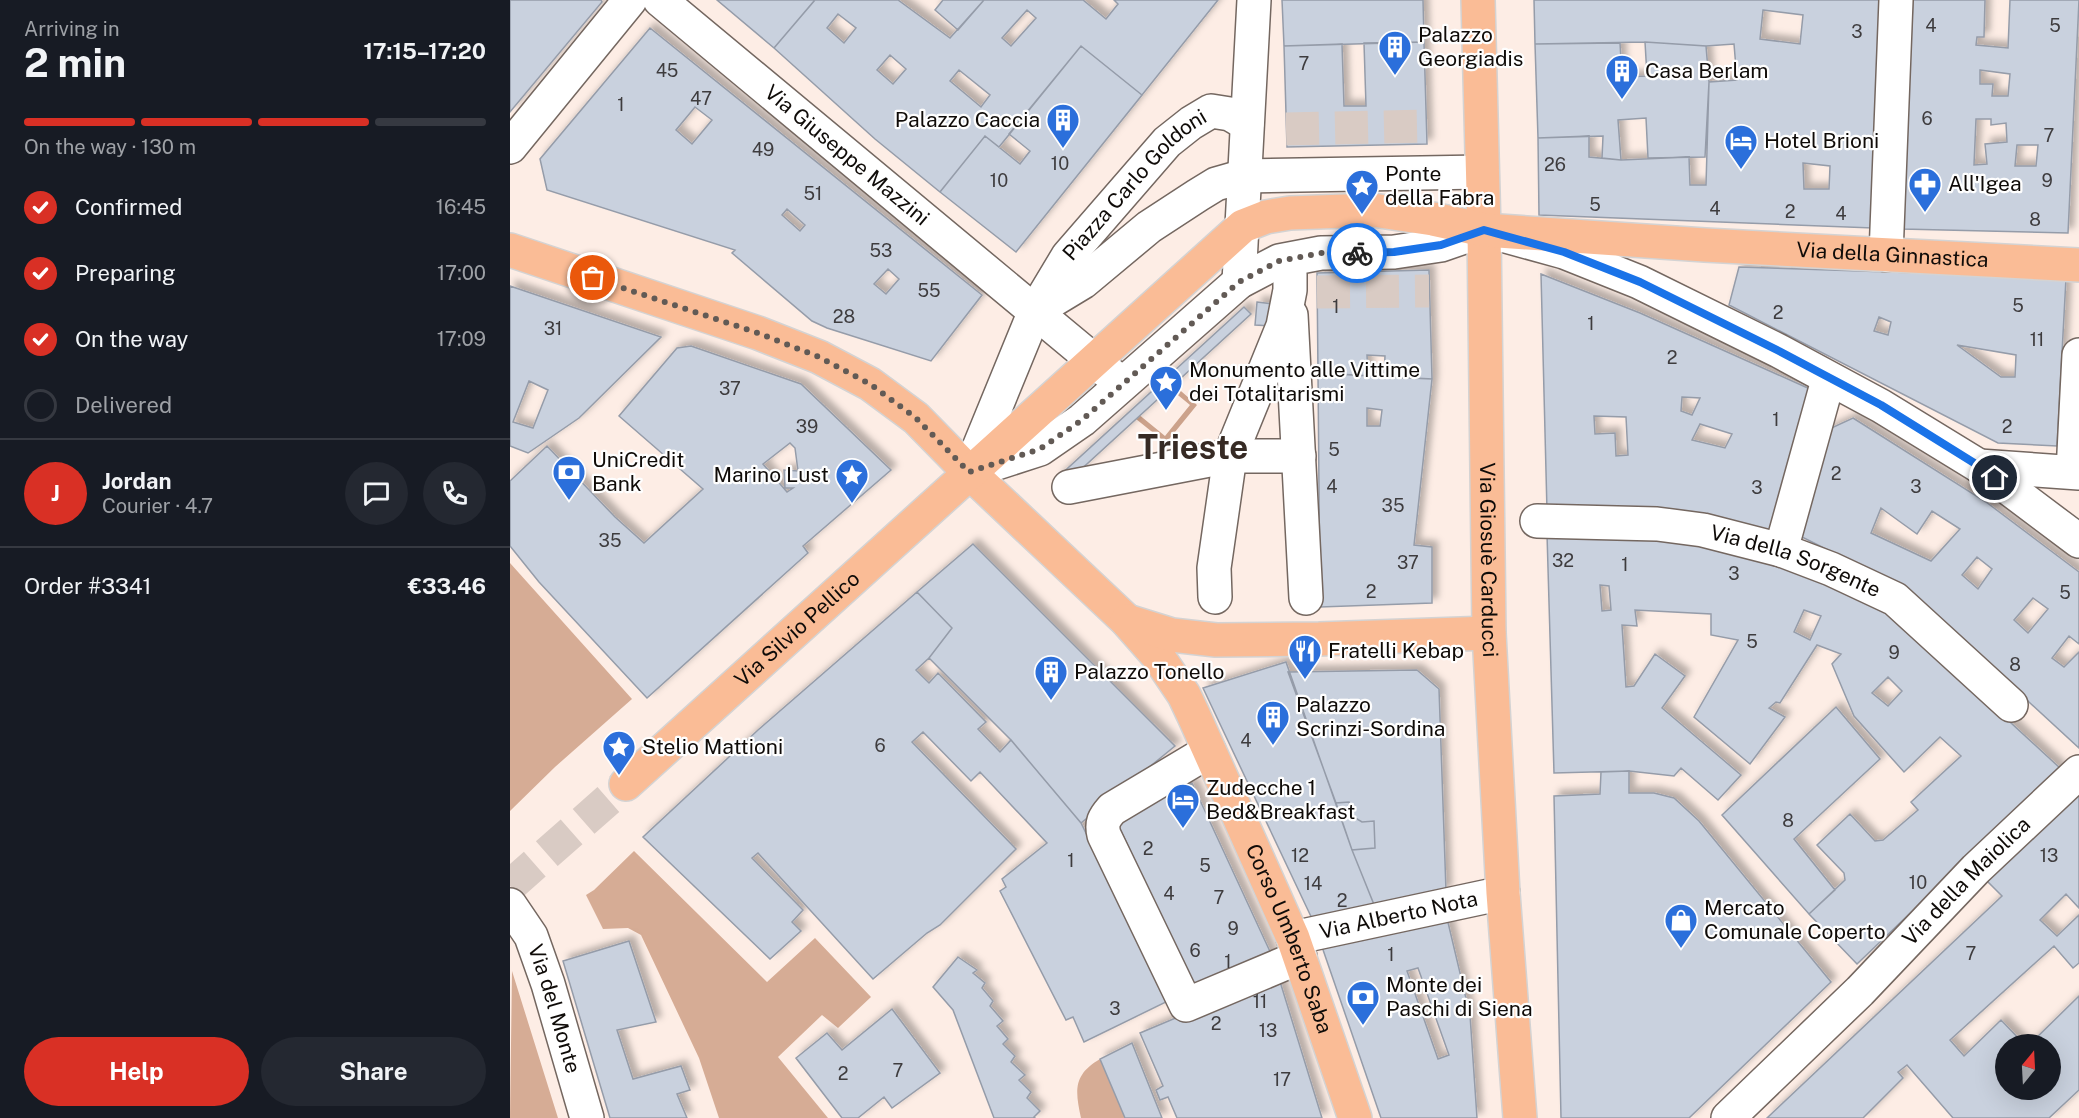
<!DOCTYPE html>
<meta charset="utf-8">
<style>
:root{--surface:#171b24;--page:#242831;--text:#f1f3f6;--muted:#9ea1a6;--line:#363941;--accent:#d93025}
body{margin:0;font-family:"Public Sans",sans-serif;background:var(--page);color:var(--text);height:100vh;display:flex;flex-direction:column;font-size:22px;white-space:nowrap}
*{box-sizing:border-box;margin:0}
p{font-size:20px;color:var(--muted)}
.icon{flex:none;width:33px;height:33px;fill:none;stroke:currentColor;stroke-width:2;stroke-linecap:round;stroke-linejoin:round}
.map{position:relative;flex:1;overflow:hidden}
.side{display:flex;flex-direction:column;background:var(--surface);width:510px}
.side>*{flex:none}
.needle{width:39px;rotate:18deg}
.controls{position:absolute;left:1485px;top:1034px;display:grid;gap:12px}
.controls a{display:grid;place-items:center;width:66px;height:66px;border-radius:50%;background:var(--surface);box-shadow:0 6px 24px #0002;font-size:30px}
.pin{position:absolute;display:grid;place-items:center;width:51px;height:51px;color:#fff;margin:-26px;border:3px solid #fff;border-radius:50%;box-shadow:0 2px 6px #0007}
.courier{position:absolute;display:grid;place-items:center;width:60px;height:60px;margin:-30px;border:4px solid #1a73e8;border-radius:50%;background:#fff;color:#222;box-shadow:0 2px 8px #0007}
.overview em{font-style:normal;font-weight:700}
.overview div{display:flex;flex-direction:column-reverse}
.overview{display:flex;align-items:center;justify-content:space-between;height:102px;padding:0 24px}
h1{font-size:39px;font-weight:700;line-height:45px}
.bar{display:grid;grid-template-columns:repeat(4,1fr);gap:9px 6px;align-content:center;height:72px;padding:0 24px}
.bar i{height:8px;border-radius:4px;background:var(--line)}
.bar .selected{background:var(--accent)}
.bar p{grid-column:span 4}
.line{display:flex;align-items:center;gap:15px;padding:0 24px;border-top:2px solid var(--line)}
.line div{flex:1}
.round{display:grid;place-items:center;flex:none;width:63px;height:63px;border-radius:32px;background:var(--page)}
ol{padding:0 24px;list-style:none}
li{display:flex;align-items:center;gap:18px;height:66px}
li p{margin-inline-start:auto}
li .icon{padding:6px;border-radius:50%;background:var(--accent);color:#fff;stroke-width:4}
li:last-child{color:var(--muted)}
li i{width:33px;height:33px;border:3px solid var(--line);border-radius:50%}
.primary-button{display:flex;gap:12px;margin-top:auto;padding:12px 24px}
.primary-button a{flex:1;height:69px;border-radius:36px;background:var(--accent);color:#fff;font-size:24px;font-weight:700;line-height:69px;text-align:center}
.primary-button a+a{background:var(--page);color:var(--text)}
main{display:flex;flex:1;min-height:0}
.map>svg:first-child{display:block}
</style>
<main>
<section class="side">
<div class="overview"><div><h1>2 min</h1><p>Arriving in</p></div><em>17:15–17:20</em></div>
<div class="bar"><i class="selected"></i><i class="selected"></i><i class="selected"></i><i></i><p>On the way · 130 m</p></div>
<ol>
<li><svg class="icon" aria-label="check" viewBox="0 0 24 24"><path d="M5 12l5 5 9-10"/></svg>Confirmed<p>16:45</p></li>
<li><svg class="icon" aria-label="check" viewBox="0 0 24 24"><path d="M5 12l5 5 9-10"/></svg>Preparing<p>17:00</p></li>
<li><svg class="icon" aria-label="check" viewBox="0 0 24 24"><path d="M5 12l5 5 9-10"/></svg>On the way<p>17:09</p></li>
<li><i></i>Delivered</li>
</ol>
<div class="line" style="height:108px"><b class="round" style="background:var(--accent);color:#fff">J</b><div><b>Jordan</b><p>Courier · 4.7</p></div><a class="round"><svg class="icon" aria-label="chat" viewBox="0 0 24 24"><path d="M4 5h16v11H9l-5 4z"/></svg></a><a class="round"><svg class="icon" aria-label="phone" viewBox="0 0 24 24"><path d="M5 4h4l2 5-3 2q2 4 5 5l2-3 5 2v4C11 20 4 13 5 4z"/></svg></a></div>
<div class="line" style="height:78px"><div>Order #3341</div><b>€33.46</b></div>
<div class="primary-button"><a>Help</a><a>Share</a></div>
</section>
<div class="map">
<svg width="1569" height="1118" viewBox="0 0 1569 1118">
<defs>
<filter id="shadow"><feDropShadow dx="5.5" dy="-5.5" stdDeviation="3" flood-color="#0004"/></filter>
</defs>
<rect width="100%" height="100%" fill="#fdede5"/>
<!-- forest -->
<path fill="#d6ac95" d="M0 563 122 699 45 767 0 811Z
M124 851 257 982 305 938 361 997 328 1028 312 1015 268 1057 318 1118H209L189 1058 131 935 118 928 93 929 76 895 84 890Z
M2 971 48 1118H0Z
M590 1059 615 1118H571C565 1090 563 1075 590 1059Z"/>
<!-- water -->
<path fill="#cca28b" d="M734 307 741 314 664 385 687 405 656 443 626 419 573 468 565 461 622 409 655 436 680 405 652 382Z"/>
<!-- building -->
<path fill="#c9d1de" stroke="#959ca9" stroke-width="1.5" fill-rule="evenodd" filter="url(#shadow)" d="M0 0H91L92 2 0 112Z
M207 0H304V1L264 48Z
M305 0H388L440 38 474 0H573L596 19 608 4 604 0H708L632 95 571 46 489 147 475 136 430 192 365 139 264 48ZM517 10 526 18 501 46 492 38ZM328 14 346 28 334 43 317 28ZM380 55 396 69 383 84 367 70ZM449 70 480 95 471 107 440 81Z
M433 0H474L448 30 425 10Z
M772 0H913L914 42 774 46Z
M1024 0H1371L1363 228 1029 215 1028 138 1079 136V157L1111 160 1179 157 1180 185H1196L1199 82 1227 80 1224 44 1196 46 1135 42 1025 44ZM1253 10 1293 15 1290 44 1250 39ZM1293 163 1320 166 1319 189H1294Z
M1403 0H1475L1474 37H1467L1466 45 1498 48 1500 0H1569L1558 233 1392 229ZM1470 70 1500 74 1498 96H1482L1483 84H1470ZM1466 119H1481V125L1496 123 1497 142 1475 144 1477 164 1464 165ZM1507 145H1528L1526 166H1505Z
M140 28 472 295 421 361 317 328 302 321 222 253 225 250 37 190 30 159ZM185 107 202 120 182 144 166 130ZM277 209 295 225 290 231 272 215ZM378 269 389 279 376 294 364 284Z
M914 42 917 144 777 147 774 46 832 44 834 106H856L854 43Z
M1135 42 1196 46 1199 82 1195 157 1138 158 1136 118 1108 120 1111 160 1092 158 1093 136 1028 138 1025 44 1110 43 1112 77 1137 76Z
M571 46 632 95 506 252 430 192 475 136 510 164 520 151 499 134Z
M1229 267 1556 278 1547 446 1488 443 1219 305ZM1369 317 1381 322 1378 335 1364 331ZM1447 345 1506 355 1505 377H1491Z
M919 270 922 379 874 377 875 356 857 355 858 376 808 373 807 273Z
M1031 274 1130 313 1300 389 1260 541 1037 511ZM1172 397 1190 398 1182 415 1171 411ZM1084 416 1116 417 1118 455 1106 456 1105 433 1085 434ZM1190 424 1222 434 1215 448 1182 440Z
M0 286 151 337 69 418 18 453 0 446ZM19 381 38 390 23 428 3 422Z
M747 302 763 304 762 326 745 325Z
M734 307 741 314 555 484 547 478Z
M181 346 291 384 381 470 293 546 298 553 137 698 29 582 0 546V481L37 446 105 517 134 543 193 489 109 416 167 348ZM280 443 285 448 288 471 274 470 275 488H283L277 492 253 464Z
M808 373 922 379 904 545 922 547V603L810 607ZM857 408 872 410 870 426H857Z
M1343 418 1476 502 1569 572V644L1559 636 1542 658 1554 667 1569 652V748L1396 589 1292 537 1317 430ZM1371 508 1407 534 1422 511 1450 529 1421 561 1361 533ZM1467 557 1482 569 1468 589 1452 575ZM1523 598 1538 609 1518 633 1504 620Z
M1037 534 1191 539 1279 562 1375 607 1551 769 1347 964 1299 914 1335 880 1334 873 1307 845 1340 814 1365 841 1373 840 1408 810 1401 802 1451 756 1430 737 1394 772 1344 716 1322 664 1331 654 1307 645 1270 703 1266 702 1259 708 1275 717 1240 764 1184 717 1228 640 1201 635V614L1125 610 1127 626 1112 625 1116 687 1124 686 1145 654 1175 676 1152 708 1231 775 1208 800 1171 768 1164 776 1119 771 1044 773ZM1090 585 1099 586 1101 610 1092 611ZM1294 610 1311 616 1300 640 1284 632ZM1378 677 1392 691 1378 706 1362 693Z
M463 544 665 746 571 823 501 740 419 658 442 628 407 592Z
M407 592 442 628 419 658 406 670 419 683 428 673 476 722 468 729 490 752 501 740 571 823 658 1001 574 1042 563 1017 556 1020 490 891 496 887 492 879 537 843 470 772 461 781 413 732 402 742 506 849 430 925 417 933 363 979 248 853 242 858 293 910 282 922 291 931 260 959 133 837 248 730Z
M776 662 842 850 867 912 805 925 693 688Z
M907 670 929 689 936 891 867 912 842 850 865 848 864 821 852 822 842 816 839 802 826 803 778 672Z
M1326 707 1370 759 1284 839 1325 890 1299 914 1212 815Z
M1119 771V793H1144L1164 798 1189 821 1321 982 1179 1118H1051L1044 796 1090 794 1091 772Z
M682 783 763 958 686 991 605 818Z
M1569 791V908L1556 894 1530 920 1547 936 1569 915V963L1563 968 1544 946 1440 1040 1454 1056 1491 1020 1514 1044H1496V1089H1540V1044H1520L1569 996V1090L1539 1118H1443L1397 1065 1388 1072 1393 1078 1353 1118H1257L1492 896 1475 879Z
M839 802 842 816 852 822 864 821 865 848 842 850 826 803Z
M936 914 960 1015 967 1118H871L810 941ZM908 968 939 1055 928 1059 897 971Z
M119 941 146 1022 107 1030 123 1079 171 1066 180 1090 167 1094 177 1118H100L53 961Z
M448 957 467 970 463 973 475 983 472 988 483 1001 480 1006 493 1021 487 1026 498 1039 493 1044 505 1056 501 1062 515 1075 509 1080 521 1092 517 1098 530 1111 524 1117 525 1118H484L443 1010 423 987Z
M768 975 812 1118H667L658 1097 650 1100 646 1090 653 1086 630 1033Z
M382 1009 430 1073 382 1108 374 1097 348 1118H332L286 1058 317 1033 332 1050Z
M622 1043 652 1118H615L590 1059Z"/>
<g fill="none" stroke-linecap="round" stroke-linejoin="round">
<!-- minor-tunnel -->
<path stroke="#d9cbc4" stroke-width="33" stroke-dasharray="33 16" stroke-linecap="butt" d="M776 129 916 126
M807 292 919 291"/>
<!-- major-tunnel -->
<path stroke="#d9cbc4" stroke-width="33" stroke-dasharray="33 16" stroke-linecap="butt" d="M0 886 116 784"/>
<defs>
<g id="minor">
<path id="s1" d="M150 0 606 379"/>
<path d="M0 147 120 0"/>
<path d="M1376 255 1386 0"/>
<path d="M729 282 744 0"/>
<path d="M525 311 573 282 639 227 688 195 706 184 734 176 972 172"/>
<path d="M781 315 796 598"/>
<path d="M1469 466 1569 473"/>
<path d="M459 472 530 449 572 420 729 282 769 261 811 253 884 252 931 245 974 230 1054 252 1129 282 1269 351 1371 406 1469 466 1569 541"/>
<path id="s2" d="M459 472 525 311 558 256 657 142 681 123 701 111 720 114 737 124"/>
<path d="M1563 472 1569 355"/>
<path d="M559 487 720 456H789"/>
<path id="s3" d="M1027 521 1147 524 1193 530 1271 550 1321 569 1385 599 1501 705"/>
<path d="M1271 550 1315 391"/>
<path d="M705 597 704 568 720 456 773 326 780 290V274"/>
<path d="M699 751 602 809C594 818 591 823 594 835L676 1005 790 957"/>
<path id="s4" d="M0 905 21 936 38 984 77 1118"/>
<path id="s5" d="M783 938 993 893"/>
<path id="s6" d="M1218 1118 1350 991 1466 869 1569 772"/>
</g>
<g id="major">
<path id="s7" d="M968 0 974 230 979 633 993 893 1010 1118"/>
<path id="s8" d="M0 250 248 333 309 357 360 384 406 418 459 472 617 621 647 655 674 695 683 714 783 938 845 1118"/>
<path d="M617 621 662 635 706 640 809 639 979 633"/>
<path id="s9" d="M116 784 733 226 756 217 780 213 863 210 923 219 974 230 1195 245 1569 265"/>
</g>
</defs>
<!-- minor casing -->
<use href="#minor" stroke="#746760" stroke-width="36"/>
<!-- major casing -->
<use href="#major" stroke="#d4d3d3" stroke-width="36"/>
<!-- minor -->
<use href="#minor" stroke="#fff" stroke-width="33"/>
<!-- major -->
<use href="#major" stroke="#fabc96" stroke-width="33"/>
</g>
<g fill="none" stroke-linecap="round" stroke-linejoin="round">
<!-- done -->
<path stroke="#625a55" stroke-width="6" stroke-dasharray="0 10.8" d="M83 278 248 333 309 357 360 384 406 418 459 472 530 449 572 420 729 282 769 261 811 253H847"/>
<!-- route -->
<path stroke="#1a73e8" stroke-width="8" d="M847 253 884 252 931 245 974 230 1054 252 1130 282 1269 351 1371 405 1469 466 1485 478"/>
</g>
<!-- icons -->
<defs>
<symbol id="building-pin" viewBox="-11 -11 22 30"><path d="M0 17L-7.5 6A9.5 9.5 0 1 1 7.5 6Z" fill="#2b6fdb" stroke="#fefefe"/><path d="M-4-6H4V6H1V3H-1V6H-4ZM-2.5-4.3h1.7v1.8h-1.7ZM.8-4.3h1.7v1.8H.8ZM-2.5-1h1.7V.8h-1.7ZM.8-1h1.7V.8H.8Z" fill="#fff"/></symbol>
<symbol id="hotel-pin" viewBox="-11 -11 22 30"><path d="M0 17L-7.5 6A9.5 9.5 0 1 1 7.5 6Z" fill="#2b6fdb" stroke="#fefefe"/><path d="M-6-4.5h1.5V1H6V5H4.5V3h-9V5H-6ZM-4 0a1.8 1.8 0 1 1 3.6 0ZM.5 0V-2.5h3Q6-2.5 6 0Z" fill="#fff"/></symbol>
<symbol id="pharmacy-pin" viewBox="-11 -11 22 30"><path d="M0 17L-7.5 6A9.5 9.5 0 1 1 7.5 6Z" fill="#2b6fdb" stroke="#fefefe"/><path d="M-2-6h4v4h4v4h-4v4h-4v-4h-4v-4h4Z" fill="#fff"/></symbol>
<symbol id="sight-pin" viewBox="-11 -11 22 30"><path d="M0 17L-7.5 6A9.5 9.5 0 1 1 7.5 6Z" fill="#2b6fdb" stroke="#fefefe"/><path d="M0-6L1.8-2.2L6-1.7L2.9 1.2L3.7 5.4L0 3.3L-3.7 5.4L-2.9 1.2L-6-1.7L-1.8-2.2Z" fill="#fff"/></symbol>
<symbol id="bank-pin" viewBox="-11 -11 22 30"><path d="M0 17L-7.5 6A9.5 9.5 0 1 1 7.5 6Z" fill="#2b6fdb" stroke="#fefefe"/><path d="M-6-4H6V4H-6ZM0-2.3a2.3 2.3 0 1 0 0 4.6a2.3 2.3 0 1 0 0-4.6Z" fill="#fff"/></symbol>
<symbol id="restaurant-pin" viewBox="-11 -11 22 30"><path d="M0 17L-7.5 6A9.5 9.5 0 1 1 7.5 6Z" fill="#2b6fdb" stroke="#fefefe"/><path d="M-5-6h1v4h1v-4h1v4h1v-4h1v5L-1.5 .5V6h-2V.5L-5-1ZM5-6V6H3V1.5H1.5Q1.5-4 5-6Z" fill="#fff"/></symbol>
<symbol id="shop-pin" viewBox="-11 -11 22 30"><path d="M0 17L-7.5 6A9.5 9.5 0 1 1 7.5 6Z" fill="#2b6fdb" stroke="#fefefe"/><path d="M-5-2.5h2.3a2.7 3.5 0 0 1 5.4 0H5L5.5 6h-11ZM-1.5-2.5h3a1.5 2.3 0 0 0-3 0Z" fill="#fff"/></symbol>
</defs>
<g fill-rule="evenodd">
<use href="#building-pin" x="866" y="28" width="38" height="52"/>
<use href="#building-pin" x="1093" y="52" width="38" height="52"/>
<use href="#building-pin" x="534" y="101" width="38" height="52"/>
<use href="#hotel-pin" x="1212" y="122" width="38" height="52"/>
<use href="#pharmacy-pin" x="1396" y="165" width="38" height="52"/>
<use href="#sight-pin" x="833" y="167" width="38" height="52"/>
<use href="#sight-pin" x="637" y="363" width="38" height="52"/>
<use href="#bank-pin" x="40" y="453" width="38" height="52"/>
<use href="#sight-pin" x="323" y="456" width="38" height="52"/>
<use href="#restaurant-pin" x="776" y="632" width="38" height="52"/>
<use href="#building-pin" x="522" y="653" width="38" height="52"/>
<use href="#building-pin" x="744" y="698" width="38" height="52"/>
<use href="#sight-pin" x="90" y="728" width="38" height="52"/>
<use href="#hotel-pin" x="654" y="781" width="38" height="52"/>
<use href="#shop-pin" x="1152" y="901" width="38" height="52"/>
<use href="#bank-pin" x="834" y="978" width="38" height="52"/>
</g>
<g text-anchor="middle" stroke-width="4.5" stroke-linejoin="round" paint-order="stroke">
<!-- number labels -->
<g font-size="18" fill="#3e3c3e">
<text x="1421" y="32">4</text>
<text x="1545" y="32">5</text>
<text x="1347" y="38">3</text>
<text x="794" y="70">7</text>
<text x="157" y="77">45</text>
<text x="191" y="105">47</text>
<text x="111" y="111">1</text>
<text x="1417" y="125">6</text>
<text x="1539" y="142">7</text>
<text x="253" y="156">49</text>
<text x="550" y="170">10</text>
<text x="1045" y="171">26</text>
<text x="489" y="187">10</text>
<text x="1537" y="187">9</text>
<text x="303" y="200">51</text>
<text x="1085" y="211">5</text>
<text x="1205" y="215">4</text>
<text x="1280" y="218">2</text>
<text x="1331" y="220">4</text>
<text x="1525" y="226">8</text>
<text x="371" y="257">53</text>
<text x="419" y="297">55</text>
<text x="1508" y="312">5</text>
<text x="826" y="313">1</text>
<text x="1268" y="319">2</text>
<text x="334" y="323">28</text>
<text x="1081" y="330">1</text>
<text x="43" y="335">31</text>
<text x="1527" y="346">11</text>
<text x="1162" y="364">2</text>
<text x="220" y="395">37</text>
<text x="1266" y="426">1</text>
<text x="297" y="433">39</text>
<text x="1497" y="433">2</text>
<text x="824" y="456">5</text>
<text x="1326" y="480">2</text>
<text x="822" y="493">4</text>
<text x="1406" y="493">3</text>
<text x="1247" y="494">3</text>
<text x="883" y="512">35</text>
<text x="100" y="547">35</text>
<text x="1053" y="567">32</text>
<text x="898" y="569">37</text>
<text x="1115" y="571">1</text>
<text x="1224" y="580">3</text>
<text x="861" y="598">2</text>
<text x="1555" y="599">5</text>
<text x="1242" y="648">5</text>
<text x="1384" y="659">9</text>
<text x="1505" y="671">8</text>
<text x="736" y="747">4</text>
<text x="370" y="752">6</text>
<text x="1278" y="827">8</text>
<text x="638" y="855">2</text>
<text x="790" y="862">12</text>
<text x="1539" y="862">13</text>
<text x="561" y="867">1</text>
<text x="695" y="872">5</text>
<text x="1408" y="889">10</text>
<text x="803" y="890">14</text>
<text x="659" y="900">4</text>
<text x="709" y="904">7</text>
<text x="832" y="907">2</text>
<text x="723" y="935">9</text>
<text x="685" y="957">6</text>
<text x="1461" y="960">7</text>
<text x="881" y="961">1</text>
<text x="718" y="968">1</text>
<text x="750" y="1008">11</text>
<text x="605" y="1015">3</text>
<text x="706" y="1030">2</text>
<text x="758" y="1037">13</text>
<text x="388" y="1077">7</text>
<text x="333" y="1080">2</text>
<text x="772" y="1086">17</text>
</g>
<!-- poi labels -->
<g font-size="21" fill="#0f0b08" stroke="#fefefe" text-anchor="start">
<text x="908" y="42">Palazzo<tspan x="908" dy="24">Georgiadis</tspan></text>
<text x="1135" y="78">Casa Berlam</text>
<text x="530" y="127" text-anchor="end">Palazzo Caccia</text>
<text x="1254" y="148">Hotel Brioni</text>
<text x="875" y="181">Ponte<tspan x="875" dy="24">della Fabra</tspan></text>
<text x="1438" y="191">All'Igea</text>
<text x="679" y="377">Monumento alle Vittime<tspan x="679" dy="24">dei Totalitarismi</tspan></text>
<text x="82" y="467">UniCredit<tspan x="82" dy="24">Bank</tspan></text>
<text x="319" y="482" text-anchor="end">Marino Lust</text>
<text x="818" y="658">Fratelli Kebap</text>
<text x="564" y="679">Palazzo Tonello</text>
<text x="786" y="712">Palazzo<tspan x="786" dy="24">Scrinzi-Sordina</tspan></text>
<text x="132" y="754">Stelio Mattioni</text>
<text x="696" y="795">Zudecche 1<tspan x="696" dy="24">Bed&amp;Breakfast</tspan></text>
<text x="1194" y="915">Mercato<tspan x="1194" dy="24">Comunale Coperto</tspan></text>
<text x="876" y="992">Monte dei<tspan x="876" dy="24">Paschi di Siena</tspan></text>
</g>
<!-- street labels -->
<g font-size="21" fill="#0f0b08" stroke="#fefefe">
<text dy="7" stroke="none"><textPath href="#s1" startOffset="243">Via Giuseppe Mazzini</textPath></text>
<text dy="7" stroke="none"><textPath href="#s2" startOffset="336">Piazza Carlo Goldoni</textPath></text>
<text dy="7" stroke="none"><textPath href="#s9" startOffset="1486">Via della Ginnastica</textPath></text>
<text dy="7" stroke="none"><textPath href="#s7" startOffset="560">Via Giosuè Carducci</textPath></text>
<text dy="7" stroke="none"><textPath href="#s3" startOffset="264">Via della Sorgente</textPath></text>
<text dy="7" stroke="none"><textPath href="#s9" startOffset="231">Via Silvio Pellico</textPath></text>
<text dy="7" stroke="none"><textPath href="#s6" startOffset="336">Via della Maiolica</textPath></text>
<text dy="7" stroke="none"><textPath href="#s5" startOffset="108">Via Alberto Nota</textPath></text>
<text dy="7" stroke="none"><textPath href="#s8" startOffset="1094">Corso Umberto Saba</textPath></text>
<text dy="7" stroke="none"><textPath href="#s4" startOffset="114">Via del Monte</textPath></text>
</g>
<!-- town labels -->
<g font-size="33" font-weight="bold" fill="#362a24" stroke="#fefefe">
<text x="683" y="459">Trieste</text>
</g>
</g>
</svg>
<div class="controls">
<a><svg class="needle" viewBox="-14 -14 28 28"><path d="M0-13l5 13h-10z" fill="#e53935"/><path d="M0 13l5-13h-10z" fill="#9ea1a6"/></svg></a>
</div>
<div class="pin" style="left:83px;top:278px;background:#ea580c"><svg class="icon" aria-label="bag" viewBox="0 0 24 24"><path d="M5 8h14l-1 12H6zM9 8a3 3 0 0 1 6 0"/></svg></div>
<div class="pin" style="left:1485px;top:478px;background:#1f2937"><svg class="icon" aria-label="home" viewBox="0 0 24 24"><path d="M3 11l9-7 9 7M6 9v11h12V9"/></svg></div>
<div class="courier" style="left:847px;top:253px"><svg class="icon" aria-label="bike" viewBox="0 0 24 24"><circle cx="6" cy="16" r="4"/><circle cx="18" cy="16" r="4"/><path d="M6 16l4-8h5l3 8M10 8l3 8H6M13 5h3"/></svg></div>
</div>
</main>
